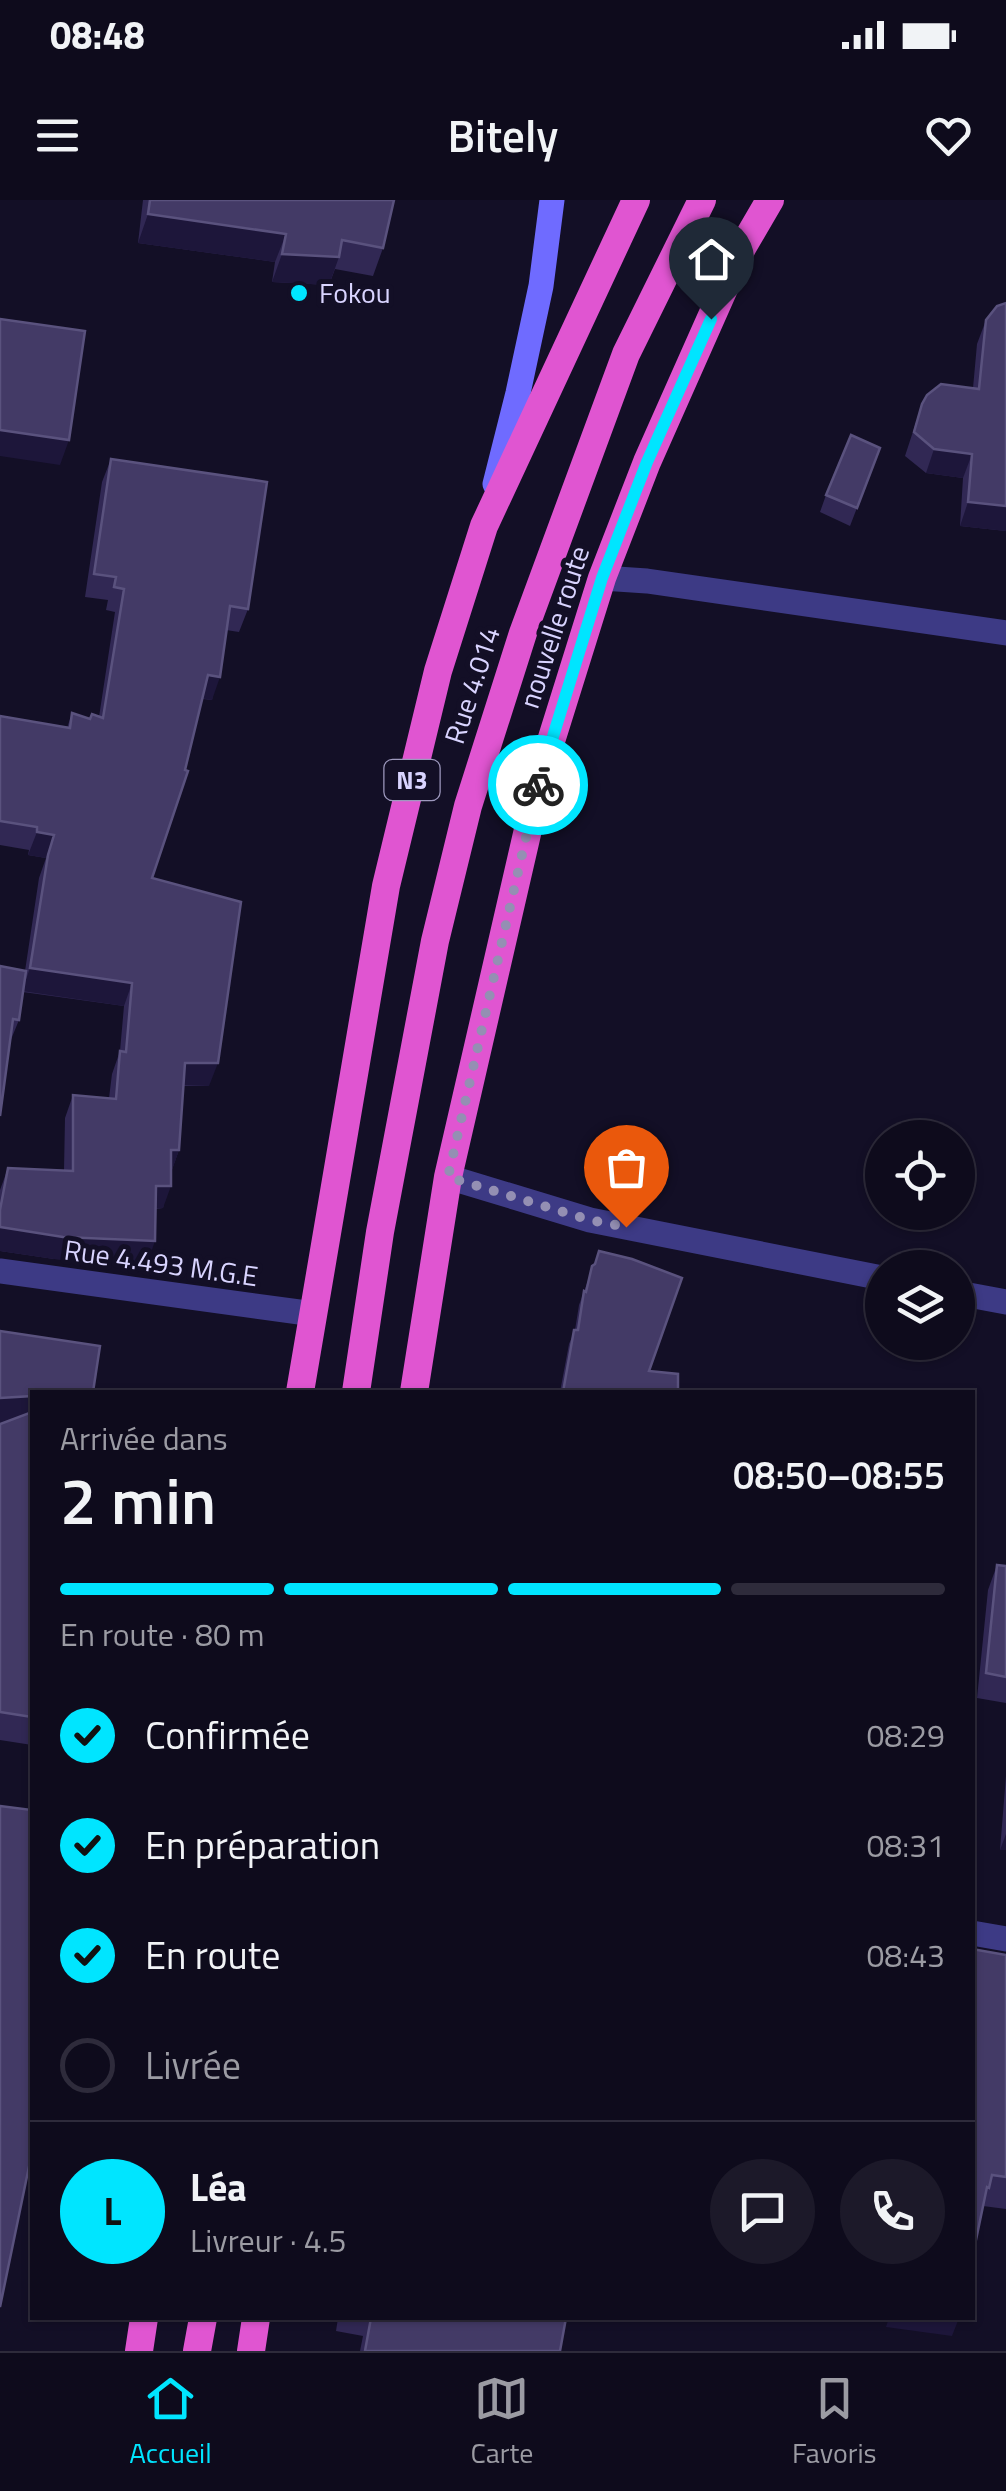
<!DOCTYPE html>
<html lang="fr">
<meta charset="utf-8">
<style>
:root{--surface:#0e0b1c;--page:#1c1929;--text:#f1f3f6;--muted:#9b9ba3;--line:#2e2b3b;--accent:#00e5ff}
body{margin:0;font-family:"Titillium Web",sans-serif;background:var(--page);color:var(--text);height:100vh;display:flex;flex-direction:column;font-size:38px;white-space:nowrap}
*{box-sizing:border-box;margin:0}
p{font-size:32px;color:var(--muted)}
.icon{flex:none;width:55px;height:55px;fill:none;stroke:currentColor;stroke-width:2;stroke-linecap:round;stroke-linejoin:round}
.map{position:relative;flex:1;overflow:hidden}
.side{position:absolute;left:30px;top:1190px;width:945px;height:930px;display:flex;flex-direction:column;background:var(--surface);border-radius:0px;box-shadow:0 2px 8px #0004,0 0 0 2px var(--line)}
.side>*{flex:none}
.buttons{position:absolute;left:865px;top:920px;display:grid;gap:20px}
.buttons a{display:grid;place-items:center;width:110px;height:110px;border-radius:50%;background:var(--surface);box-shadow:0 2px 8px #0004,0 0 0 2px var(--line);font-size:50px}
.pin{position:absolute;display:grid;place-items:center;width:85px;height:85px;color:#fff;margin:-102px -42px;border-radius:50% 50% 50% 0;rotate:-45deg;box-shadow:0 0 10px #0007}
.pin .icon{rotate:45deg}
.courier{position:absolute;display:grid;place-items:center;width:100px;height:100px;margin:-50px;border:8px solid #00e5ff;border-radius:50%;background:#fff;color:#222;box-shadow:0 2px 12px #0007}
.head em{font-style:normal;font-weight:600}
.head div{display:flex;flex-direction:column-reverse}
.head{display:flex;align-items:center;justify-content:space-between;height:170px;padding:0 30px}
h1{font-size:65px;font-weight:600;line-height:75px}
.bar{display:grid;grid-template-columns:repeat(4,1fr);gap:15px 10px;align-content:center;height:120px;padding:0 30px}
.bar i{height:12px;border-radius:8px;background:var(--line)}
.bar .on{background:var(--accent)}
.bar p{grid-column:span 4}
.line{display:flex;align-items:center;gap:25px;padding:0 30px;border-top:2px solid var(--line)}
.line div{flex:1}
.round{display:grid;place-items:center;flex:none;width:105px;height:105px;border-radius:52px;background:var(--page)}
ol{padding:0 30px;list-style:none}
li{display:flex;align-items:center;gap:30px;height:110px}
li p{margin-inline-start:auto}
li .icon{padding:10px;border-radius:50%;background:var(--accent);color:#111;stroke-width:4}
li:last-child{color:var(--muted)}
li i{width:55px;height:55px;border:5px solid var(--line);border-radius:50%}
.status{display:flex;justify-content:space-between;align-items:center;height:70px;padding:0 50px;background:var(--surface);direction:ltr}
.status svg{height:28px;fill:currentColor}
header{display:flex;justify-content:space-between;align-items:center;height:130px;padding:0 30px;background:var(--surface);font-size:45px;font-weight:600}
.tab-bar{display:flex;justify-content:space-around;align-items:center;height:140px;border-top:2px solid var(--line);background:var(--surface);font-size:28px;color:var(--muted)}
.tab-bar a{display:grid;justify-items:center;gap:5px}
.tab-bar .on{color:var(--accent)}
.map>svg:first-child{display:block}
</style>
<div class="status"><b>08:48</b><svg viewBox="0 0 49 12"><path d="M0 12V9h3v3zM5 12V6h3v6zM10 12V3h3v9zM15 12V0h3v12zM26 1h20v11H26zM47 4h2v5h-2z"/></svg></div>
<header><svg class="icon" aria-label="menu" viewBox="0 0 24 24"><path d="M4 6h16M4 12h16M4 18h16"/></svg>Bitely<svg class="icon" aria-label="heart" viewBox="0 0 24 24"><path d="M12 20l-8-8c-3-5 5-10 8-4 3-6 11-1 8 4z"/></svg></header>
<div class="map">
<svg width="1006" height="2151" viewBox="0 0 1006 2151">
<rect width="100%" height="100%" fill="#130f26"/>
<g fill="none" stroke-linecap="round" stroke-linejoin="round">
<!-- minor -->
<path stroke="#3d3a85" stroke-width="25" d="M602 378 647 381 1006 433
M448 977 590 1020 882 1078
M0 1071 314 1114
M958 1093 1006 1102
M972 1733 1006 1739"/>
<!-- secondary -->
<path stroke="#6f6bff" stroke-width="25" d="M495 284 518 193 541 86 552 0"/>
<!-- trunk -->
<path stroke="#e055d1" stroke-width="28" d="M300 1192 386 686 438 471 484 326 636 0
M356 1192 380 1032 435 741 468 606 523 433 626 154 702 0
M414 1192 448 977 541 573 602 378 647 262 742 48 770 0
M139 2151 144 2118
M197 2151 203 2118
M251 2151 256 2118"/>
</g>
<!-- wall -->
<path fill="#312854" d="M143 0H394L383 48 373 76 335 69 329 85 272 82 275 62 138 43Z
M986 120 1006 331 960 326 963 278 926 273 905 256 922 204 973 188 977 144Z
M880 248 850 326 820 312 826 295Z
M111 259 248 409 239 432 226 430 212 500 203 499 152 678 209 886H184L179 950 171 972 163 1008 156 1009 147 1064 54 1059 0 1051V990L8 968 64 970 65 918 73 895 109 898 112 874 120 851 124 806 23 792 19 820 10 842 0 766 25 771 39 678 46 658 28 655 29 650 0 645V516L67 528 72 513 90 519 99 517 115 412 106 410 108 400 85 397 102 282Z
M599 1051 649 1171 678 1192H560L569 1144 575 1130 579 1105Z
M32 1192V1545L0 1540V1224Z
M997 1365 1006 1366V1503L977 1498 988 1390Z
M1006 1576V1650H1000Z
M1006 1755V2009L983 2006Z
M338 2118H566L560 2151H360L363 2136 336 2131Z"/>
<!-- shaded-wall -->
<path fill="#1d163a" d="M148 14 286 34 275 62 138 43Z
M282 54 339 57 329 85 272 82Z
M0 230 69 240 60 265 0 256Z
M934 249 972 254 963 278 926 273Z
M968 302 1006 306V331L960 326Z
M208 475 220 477 212 500 200 498Z
M37 632 54 635 46 658 28 655Z
M30 768 132 783 124 806 22 791Z
M185 863H218L209 886 177 885Z
M171 950H179L171 973Z
M156 986H171L163 1008 148 1009Z
M0 1027 155 1041 147 1064 54 1059 0 1051Z
M32 1196V1222L0 1223V1198Z
M1006 1634V1650H1000Z
M889 2118H959L952 2136 886 2127Z"/>
<!-- building -->
<path fill="#433a66" stroke="#5a527e" stroke-width="2.5" d="M150 0H394L383 48 342 40 339 57 282 54 286 34 148 14Z
M1006 103V306L968 302 972 254 934 249 914 232 922 204 927 195 941 184 979 189 986 120 997 106Z
M0 119 85 131 69 240 0 230Z
M851 235 880 248 857 308 826 295Z
M111 259 267 282 248 409 230 406 220 477 208 475 185 570 188 571 152 678 241 702 218 863H185L179 950H171V986H156L155 1041 63 1037 0 1027V1010L8 968 73 971V895L116 899 120 851 126 852 132 783 30 768 48 655 54 635 37 632V627L0 621V516L70 528 72 513 90 519 92 514 103 518 124 389 114 387 116 377 94 374Z
M0 766 26 771 19 820 13 819 0 916Z
M599 1051 632 1059 682 1078 649 1171 678 1174V1192H563L574 1130H578L584 1091 586 1092 592 1066 595 1064Z
M0 1131 100 1146 93 1192H32V1196L0 1198Z
M32 1212V1517L0 1512V1224Z
M997 1365 1006 1366V1477L986 1473Z
M0 1606 32 1610V1952L0 2107Z
M972 1749 1006 1755V1977L992 1975 989 1988 987 1987 972 2059Z
M371 2118H566L560 2151H365Z"/>
<g fill="none" stroke-linecap="round" stroke-linejoin="round">
<!-- done -->
<path stroke="#948fb3" stroke-width="10" stroke-dasharray="0 18" d="M538 585 448 977 590 1020 626 1027"/>
<!-- route -->
<path stroke="#00e5ff" stroke-width="12" d="M538 585 602 378 647 262 711 119"/>
</g>
<!-- markers -->
<circle fill="#00e5ff" stroke="#130f26" stroke-width="4" cx="299" cy="93" r="10"/>
<g text-anchor="middle" stroke-width="10" stroke-linejoin="round" paint-order="stroke">
<!-- shield labels -->
<rect fill="#130f26" stroke="#9e99be" stroke-width="2.5" x="384.5" y="560" width="55" height="40" rx="8"/>
<g font-size="25" font-weight="bold" fill="#d9d4ff">
<text x="412" y="589">N3</text>
</g>
<!-- poi labels -->
<g font-size="28" fill="#d9d4ff" stroke="#130f26" text-anchor="start">
<text x="319" y="103">Fokou</text>
</g>
<!-- street labels -->
<g font-size="28" fill="#d9d4ff" stroke="#130f26">
<text transform="translate(554 427) rotate(-72)" y="10">nouvelle route</text>
<text transform="translate(472 485) rotate(-72)" y="10">Rue 4.014</text>
<text transform="translate(161 1063) rotate(8)" y="10">Rue 4.493 M.G.E</text>
</g>
</g>
</svg>
<div class="buttons">
<a><svg class="icon" aria-label="locate" viewBox="0 0 24 24"><circle cx="12" cy="12" r="6"/><path d="M12 2v4M12 18v4M2 12h4M18 12h4"/></svg></a>
<a><svg class="icon" aria-label="layers" viewBox="0 0 24 24"><path d="M12 4l9 5-9 5-9-5zM3 14l9 5 9-5"/></svg></a>
</div>
<div class="pin" style="left:626px;top:1027px;background:#ea580c"><svg class="icon" aria-label="bag" viewBox="0 0 24 24"><path d="M5 8h14l-1 12H6zM9 8a3 3 0 0 1 6 0"/></svg></div>
<div class="pin" style="left:711px;top:119px;background:#1f2937"><svg class="icon" aria-label="home" viewBox="0 0 24 24"><path d="M3 11l9-7 9 7M6 9v11h12V9"/></svg></div>
<div class="courier" style="left:538px;top:585px"><svg class="icon" aria-label="bike" viewBox="0 0 24 24"><circle cx="6" cy="16" r="4"/><circle cx="18" cy="16" r="4"/><path d="M6 16l4-8h5l3 8M10 8l3 8H6M13 5h3"/></svg></div>
<section class="side">
<div class="head"><div><h1>2 min</h1><p>Arrivée dans</p></div><em>08:50–08:55</em></div>
<div class="bar"><i class="on"></i><i class="on"></i><i class="on"></i><i></i><p>En route · 80 m</p></div>
<ol>
<li><svg class="icon" aria-label="check" viewBox="0 0 24 24"><path d="M5 12l5 5 9-10"/></svg>Confirmée<p>08:29</p></li>
<li><svg class="icon" aria-label="check" viewBox="0 0 24 24"><path d="M5 12l5 5 9-10"/></svg>En préparation<p>08:31</p></li>
<li><svg class="icon" aria-label="check" viewBox="0 0 24 24"><path d="M5 12l5 5 9-10"/></svg>En route<p>08:43</p></li>
<li><i></i>Livrée</li>
</ol>
<div class="line" style="height:180px"><b class="round" style="background:var(--accent);color:#111">L</b><div><b>Léa</b><p>Livreur · 4.5</p></div><a class="round"><svg class="icon" aria-label="chat" viewBox="0 0 24 24"><path d="M4 5h16v11H9l-5 4z"/></svg></a><a class="round"><svg class="icon" aria-label="phone" viewBox="0 0 24 24"><path d="M5 4h4l2 5-3 2q2 4 5 5l2-3 5 2v4C11 20 4 13 5 4z"/></svg></a></div>
</section>
</div>
<nav class="tab-bar">
<a class="on"><svg class="icon" aria-label="home" viewBox="0 0 24 24"><path d="M3 11l9-7 9 7M6 9v11h12V9"/></svg>Accueil</a>
<a><svg class="icon" aria-label="map" viewBox="0 0 24 24"><path d="M3 6l6-2 6 2 6-2v14l-6 2-6-2-6 2zM9 4v14M15 6v14"/></svg>Carte</a>
<a><svg class="icon" aria-label="saved" viewBox="0 0 24 24"><path d="M7 4h10v16l-5-4-5 4z"/></svg>Favoris</a>
</nav>
